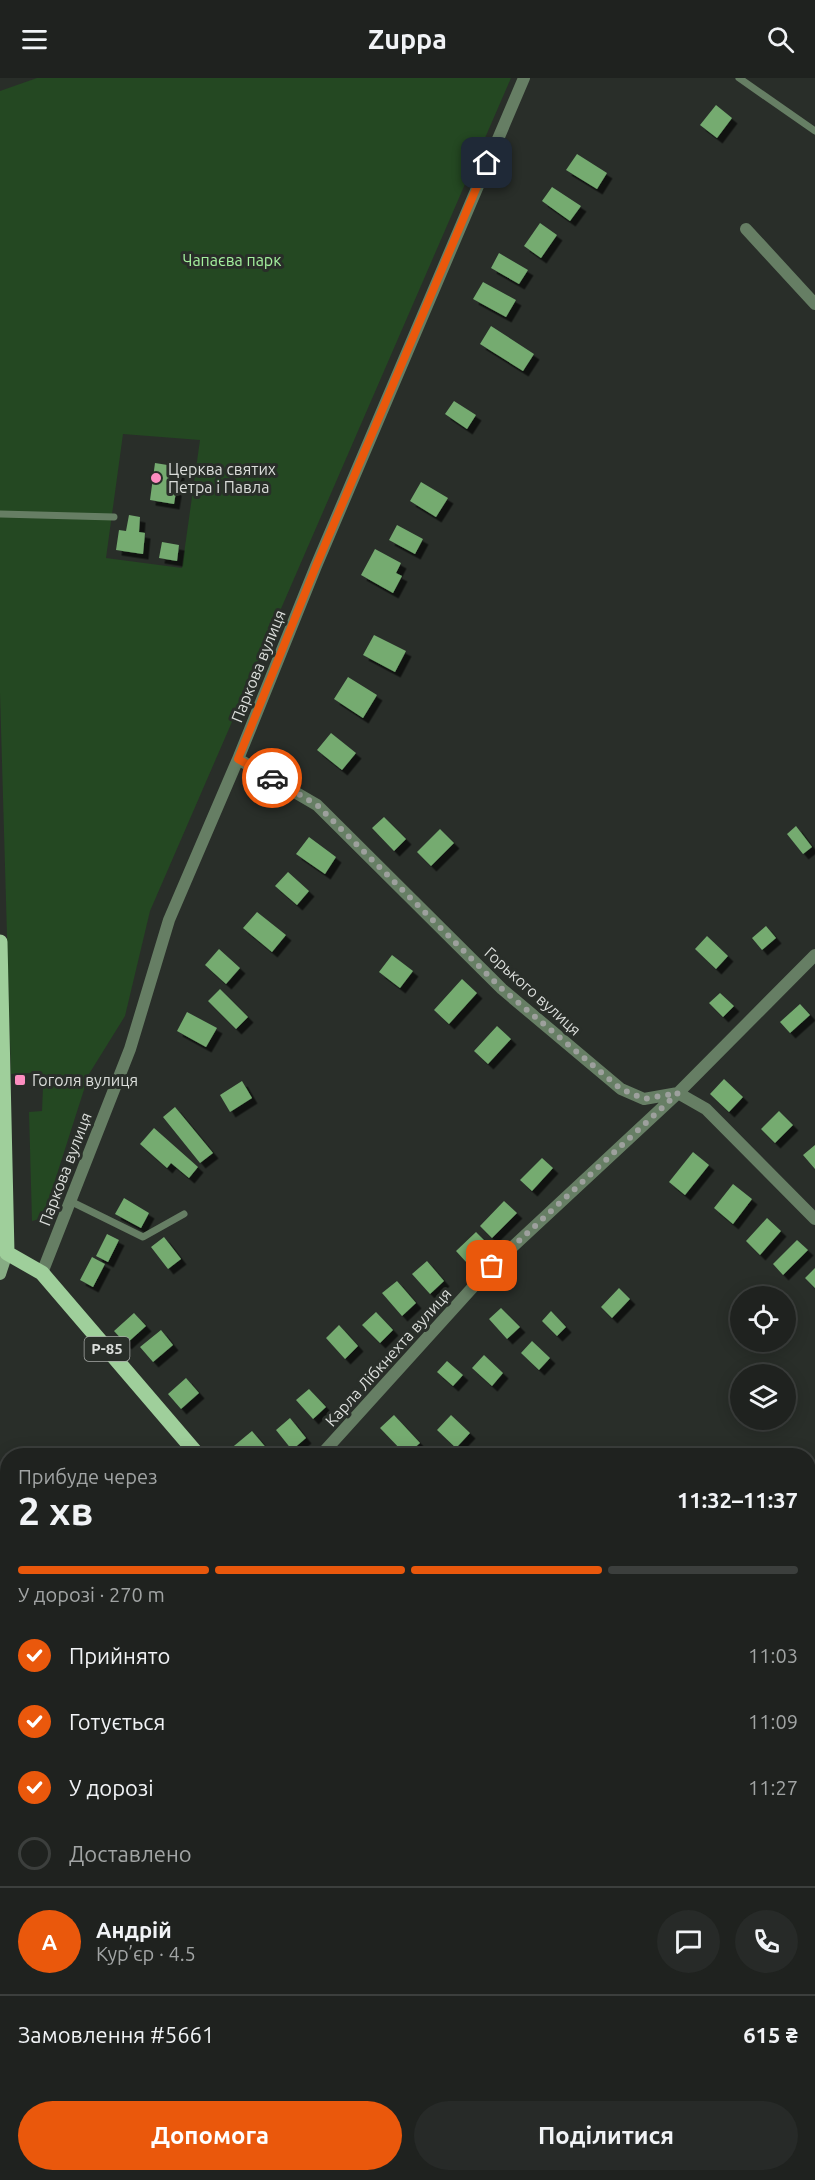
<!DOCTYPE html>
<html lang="uk">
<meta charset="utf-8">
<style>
:root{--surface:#1f221f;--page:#272a28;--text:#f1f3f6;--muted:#a1a4a4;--line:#3c3f3d;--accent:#ea580c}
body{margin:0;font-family:Ubuntu,sans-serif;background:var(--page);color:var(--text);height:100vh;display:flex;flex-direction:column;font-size:22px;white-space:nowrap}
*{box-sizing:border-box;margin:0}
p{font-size:20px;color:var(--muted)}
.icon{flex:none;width:33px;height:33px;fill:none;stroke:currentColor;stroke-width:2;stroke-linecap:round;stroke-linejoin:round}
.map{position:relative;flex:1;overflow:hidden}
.sheet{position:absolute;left:0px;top:1370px;width:816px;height:734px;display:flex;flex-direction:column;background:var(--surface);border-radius:24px 24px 0 0;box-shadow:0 3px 15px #0003,0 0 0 2px var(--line)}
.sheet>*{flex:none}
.controls{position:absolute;left:730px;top:1208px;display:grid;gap:12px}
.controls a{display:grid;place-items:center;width:66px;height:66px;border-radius:50%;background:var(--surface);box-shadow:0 3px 15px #0003,0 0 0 2px var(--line);font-size:30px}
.pin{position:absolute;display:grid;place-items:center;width:51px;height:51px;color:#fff;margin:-26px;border-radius:12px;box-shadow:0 3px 9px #0006}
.courier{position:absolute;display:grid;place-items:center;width:60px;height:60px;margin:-30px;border:4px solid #ea580c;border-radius:50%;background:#fff;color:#222;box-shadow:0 2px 8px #0007}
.headline em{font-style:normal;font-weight:700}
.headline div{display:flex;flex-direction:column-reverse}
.headline{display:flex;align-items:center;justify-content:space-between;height:102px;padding:0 18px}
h1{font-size:39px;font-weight:700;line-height:45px}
.bar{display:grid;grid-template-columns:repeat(4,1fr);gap:9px 6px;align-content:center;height:72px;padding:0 18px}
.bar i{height:8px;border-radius:4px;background:var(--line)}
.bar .selected{background:var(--accent)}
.bar p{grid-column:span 4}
.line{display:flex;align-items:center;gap:15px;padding:0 18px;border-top:2px solid var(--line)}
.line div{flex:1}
.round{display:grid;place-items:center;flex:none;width:63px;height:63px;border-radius:32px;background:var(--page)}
ol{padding:0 18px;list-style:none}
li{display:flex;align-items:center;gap:18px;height:66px}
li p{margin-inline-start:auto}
li .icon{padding:6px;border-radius:50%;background:var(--accent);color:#fff;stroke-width:4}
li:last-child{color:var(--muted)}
li i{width:33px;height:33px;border:3px solid var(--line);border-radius:50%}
.button{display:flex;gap:12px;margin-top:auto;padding:12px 18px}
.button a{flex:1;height:69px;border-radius:36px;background:var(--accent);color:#fff;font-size:24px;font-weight:700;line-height:69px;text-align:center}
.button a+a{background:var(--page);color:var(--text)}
header{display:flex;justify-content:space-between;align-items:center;height:78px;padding:0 18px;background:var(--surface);font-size:27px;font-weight:700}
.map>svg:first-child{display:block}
</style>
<header><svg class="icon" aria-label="menu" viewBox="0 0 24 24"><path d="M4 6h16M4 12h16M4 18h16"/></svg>Zuppa<svg class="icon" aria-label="search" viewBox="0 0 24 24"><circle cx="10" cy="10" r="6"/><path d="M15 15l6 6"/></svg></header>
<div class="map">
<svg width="815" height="2102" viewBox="0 0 815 2102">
<defs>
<filter id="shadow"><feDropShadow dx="5.5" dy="5.5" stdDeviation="0" flood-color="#0009"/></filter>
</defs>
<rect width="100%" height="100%" fill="#292e29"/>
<!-- green -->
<path fill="#244822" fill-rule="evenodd" d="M37 0H511L150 833 125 938 89 996 43 1140 32 1143 29 1034 42 1033 43 1009H31V995L11 996 0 615V13ZM123 356 200 362 182 490 106 480Z"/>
<!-- building -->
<path fill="#74ab70" filter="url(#shadow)" d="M716 27 732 40 717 60 700 47Z
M577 76 607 95 597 111 566 92Z
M552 109 581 128 570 143 542 123Z
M540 145 557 157 541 180 524 168Z
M499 175 528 192 519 206 491 190Z
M483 204 516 222 506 239 473 221Z
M491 248 534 276 523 293 480 266Z
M454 323 476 337 467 351 445 336Z
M155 385 180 389 174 426 150 422Z
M421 404 448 420 436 439 410 423Z
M129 437 140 439 139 454 145 455 143 476 116 472 119 452 126 453Z
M397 447 423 461 415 476 389 462Z
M162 464 179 467 177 483 159 480Z
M375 471 401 485 396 495 402 498 393 515 361 497Z
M374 557 406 573 395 594 363 577Z
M348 599 377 617 363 640 334 621Z
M331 655 356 675 342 692 317 672Z
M384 739 406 761 394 773 372 750Z
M796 748 812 769 803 776 787 756Z
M440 751 454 765 431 788 417 774Z
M309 759 336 779 325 796 296 776Z
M288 794 309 813 297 827 275 808Z
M257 834 286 857 272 874 243 850Z
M766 848 776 860 762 872 752 860Z
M707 858 728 878 716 891 695 871Z
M219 871 240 890 226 906 205 887Z
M392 877 413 893 400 910 379 894Z
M462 901 477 915 449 946 434 932Z
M220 911 248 939 236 951 208 923Z
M720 915 734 928 723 939 709 925Z
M800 926 810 937 790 955 780 944Z
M187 934 217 950 206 969 177 953Z
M497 948 511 961 488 986 474 973Z
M724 1001 743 1019 729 1034 710 1016Z
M242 1003 252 1020 230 1034 220 1017Z
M175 1029 213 1075 200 1085 163 1039Z
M779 1033 793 1047 775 1065 761 1051Z
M154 1050 198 1089 189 1100 171 1085 167 1090 140 1066Z
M815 1067V1091L803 1077Z
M693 1074 709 1087 685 1117 669 1104Z
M542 1080 553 1090 532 1113 520 1102Z
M733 1106 752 1121 733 1146 714 1130Z
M124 1120 149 1135 141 1150 115 1136Z
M504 1123 517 1135 492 1160 480 1148Z
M767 1140 781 1153 760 1177 746 1163Z
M476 1154 487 1165 467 1185 456 1173Z
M107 1156 119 1162 108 1184 96 1178Z
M164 1159 181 1181 168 1191 151 1169Z
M797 1162 808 1172 783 1197 773 1186Z
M92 1179 105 1186 93 1209 80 1202Z
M427 1183 444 1203 430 1216 412 1196Z
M815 1190V1210L805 1200Z
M397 1203 416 1225 402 1238 382 1215Z
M619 1210 630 1221 612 1240 601 1229Z
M501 1230 520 1249 507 1261 489 1241Z
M551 1233 566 1249 557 1258 542 1243Z
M376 1234 393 1252 380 1265 362 1247Z
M134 1235 146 1248 126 1266 114 1253Z
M339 1247 358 1268 345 1281 326 1260Z
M161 1252 173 1267 153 1284 140 1269Z
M532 1263 550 1280 539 1292 521 1275Z
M484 1277 503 1295 492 1308 472 1290Z
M447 1283 463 1297 453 1308 437 1294Z
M186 1300 199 1315 181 1331 168 1316Z
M309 1311 326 1329 313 1341 296 1322Z
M394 1337 420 1365 406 1377 380 1350Z
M451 1337 470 1355 456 1370 437 1352Z
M290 1340 306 1360 292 1372 276 1352Z
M252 1353 268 1372 263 1377H223Z
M815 1654V1680L808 1675V1662Z
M815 2037V2065L812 2068 808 2065V2044Z
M150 2096H188L196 2102H157Z
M272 2096H305L298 2102H278Z
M377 2096H410L416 2102H383Z
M605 2096H620L625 2099 624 2102H600Z"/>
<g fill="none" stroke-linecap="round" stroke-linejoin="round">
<!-- lane -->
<path stroke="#667e64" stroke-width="7" d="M739 0 815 53
M0 436 114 439
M70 1123 143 1159 184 1136"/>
<!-- street -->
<path stroke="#667e64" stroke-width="12" d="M746 151 815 226
M238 681 317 727 502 911 621 1011 644 1021 678 1015 706 1031 815 1141
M42 1195 130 971 169 842 238 681 316 488 524 0
M321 1377 492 1188 678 1015 815 877
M0 1845 8 1839
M808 2005 815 1999"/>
<!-- secondary -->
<path stroke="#87ac84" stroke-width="12" d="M0 1196 7 1175
M808 1596 815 1589
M0 1641 8 1742
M248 2096 254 2102
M323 2102 329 2096"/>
<!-- primary -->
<path stroke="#9fcf9b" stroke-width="15" d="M0 864 7 1175 42 1195 198 1377
M799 2096 805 2102"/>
</g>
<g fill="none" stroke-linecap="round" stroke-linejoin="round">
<!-- done -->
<path stroke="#9da09d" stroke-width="6" stroke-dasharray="0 10.8" d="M272 700 317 727 502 911 621 1011 644 1021 678 1015 492 1188"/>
<!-- route -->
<path stroke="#ea580c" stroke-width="8" d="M272 700 238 681 316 488 487 85"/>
</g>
<!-- markers -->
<g fill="#fd8ec0" stroke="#292e29" stroke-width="2">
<circle cx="156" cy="400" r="6"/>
<rect x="14" y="996" width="12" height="12" rx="3"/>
</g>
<g text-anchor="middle" stroke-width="6" stroke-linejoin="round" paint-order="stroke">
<!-- shield labels -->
<rect fill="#292e29" stroke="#a6a9a6" stroke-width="1.5" x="84.5" y="1259" width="45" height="24" rx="4.5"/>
<g font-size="15" font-weight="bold" fill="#dbdedb">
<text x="107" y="1276">Р-85</text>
</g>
<!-- park labels -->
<g font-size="16" fill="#a4f09e" stroke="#292e29">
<text x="232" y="188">Чапаєва парк</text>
</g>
<!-- poi labels -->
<g font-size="16" fill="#dbdedb" stroke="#292e29" text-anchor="start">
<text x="168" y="397">Церква святих<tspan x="168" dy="18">Петра і Павла</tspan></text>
<text x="32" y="1008">Гоголя вулиця</text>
</g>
<!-- street labels -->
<g font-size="16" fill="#dbdedb" stroke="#292e29">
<text transform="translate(258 588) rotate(-68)" y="6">Паркова вулиця</text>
<text transform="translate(533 913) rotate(42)" y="6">Горького вулиця</text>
<text transform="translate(65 1091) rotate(-69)" y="6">Паркова вулиця</text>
<text transform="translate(388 1279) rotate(-48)" y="6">Карла Лібкнехта вулиця</text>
</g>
</g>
</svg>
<div class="controls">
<a><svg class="icon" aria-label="locate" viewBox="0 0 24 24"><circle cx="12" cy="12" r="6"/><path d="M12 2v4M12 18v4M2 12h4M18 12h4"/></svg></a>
<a><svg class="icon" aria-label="layers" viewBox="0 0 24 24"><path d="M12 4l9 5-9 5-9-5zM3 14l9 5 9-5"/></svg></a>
</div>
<div class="pin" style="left:492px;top:1188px;background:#ea580c"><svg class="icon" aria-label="bag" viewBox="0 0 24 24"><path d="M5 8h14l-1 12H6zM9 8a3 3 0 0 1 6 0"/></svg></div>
<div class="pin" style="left:487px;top:85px;background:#1f2937"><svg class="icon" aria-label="home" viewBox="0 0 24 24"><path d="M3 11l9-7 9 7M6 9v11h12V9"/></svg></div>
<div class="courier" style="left:272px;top:700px"><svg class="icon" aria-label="car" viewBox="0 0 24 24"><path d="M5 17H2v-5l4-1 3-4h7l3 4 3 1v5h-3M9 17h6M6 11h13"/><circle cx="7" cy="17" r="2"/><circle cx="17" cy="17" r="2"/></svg></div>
<section class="sheet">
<div class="headline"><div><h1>2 хв</h1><p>Прибуде через</p></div><em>11:32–11:37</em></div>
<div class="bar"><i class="selected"></i><i class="selected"></i><i class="selected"></i><i></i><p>У дорозі · 270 m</p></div>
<ol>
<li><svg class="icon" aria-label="check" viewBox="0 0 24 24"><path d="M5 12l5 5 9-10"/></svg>Прийнято<p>11:03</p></li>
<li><svg class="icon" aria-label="check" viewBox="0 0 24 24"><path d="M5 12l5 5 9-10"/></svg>Готується<p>11:09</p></li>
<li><svg class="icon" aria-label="check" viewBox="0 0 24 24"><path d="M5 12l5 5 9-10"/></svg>У дорозі<p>11:27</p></li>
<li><i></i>Доставлено</li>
</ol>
<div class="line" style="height:108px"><b class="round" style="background:var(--accent);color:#fff">А</b><div><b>Андрій</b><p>Кур’єр · 4.5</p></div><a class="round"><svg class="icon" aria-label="chat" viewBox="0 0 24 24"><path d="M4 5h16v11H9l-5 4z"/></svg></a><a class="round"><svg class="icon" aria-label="phone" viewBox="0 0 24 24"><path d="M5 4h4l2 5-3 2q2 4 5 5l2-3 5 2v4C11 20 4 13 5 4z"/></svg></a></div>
<div class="line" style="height:78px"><div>Замовлення #5661</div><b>615 ₴</b></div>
<div class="button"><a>Допомога</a><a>Поділитися</a></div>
</section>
</div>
